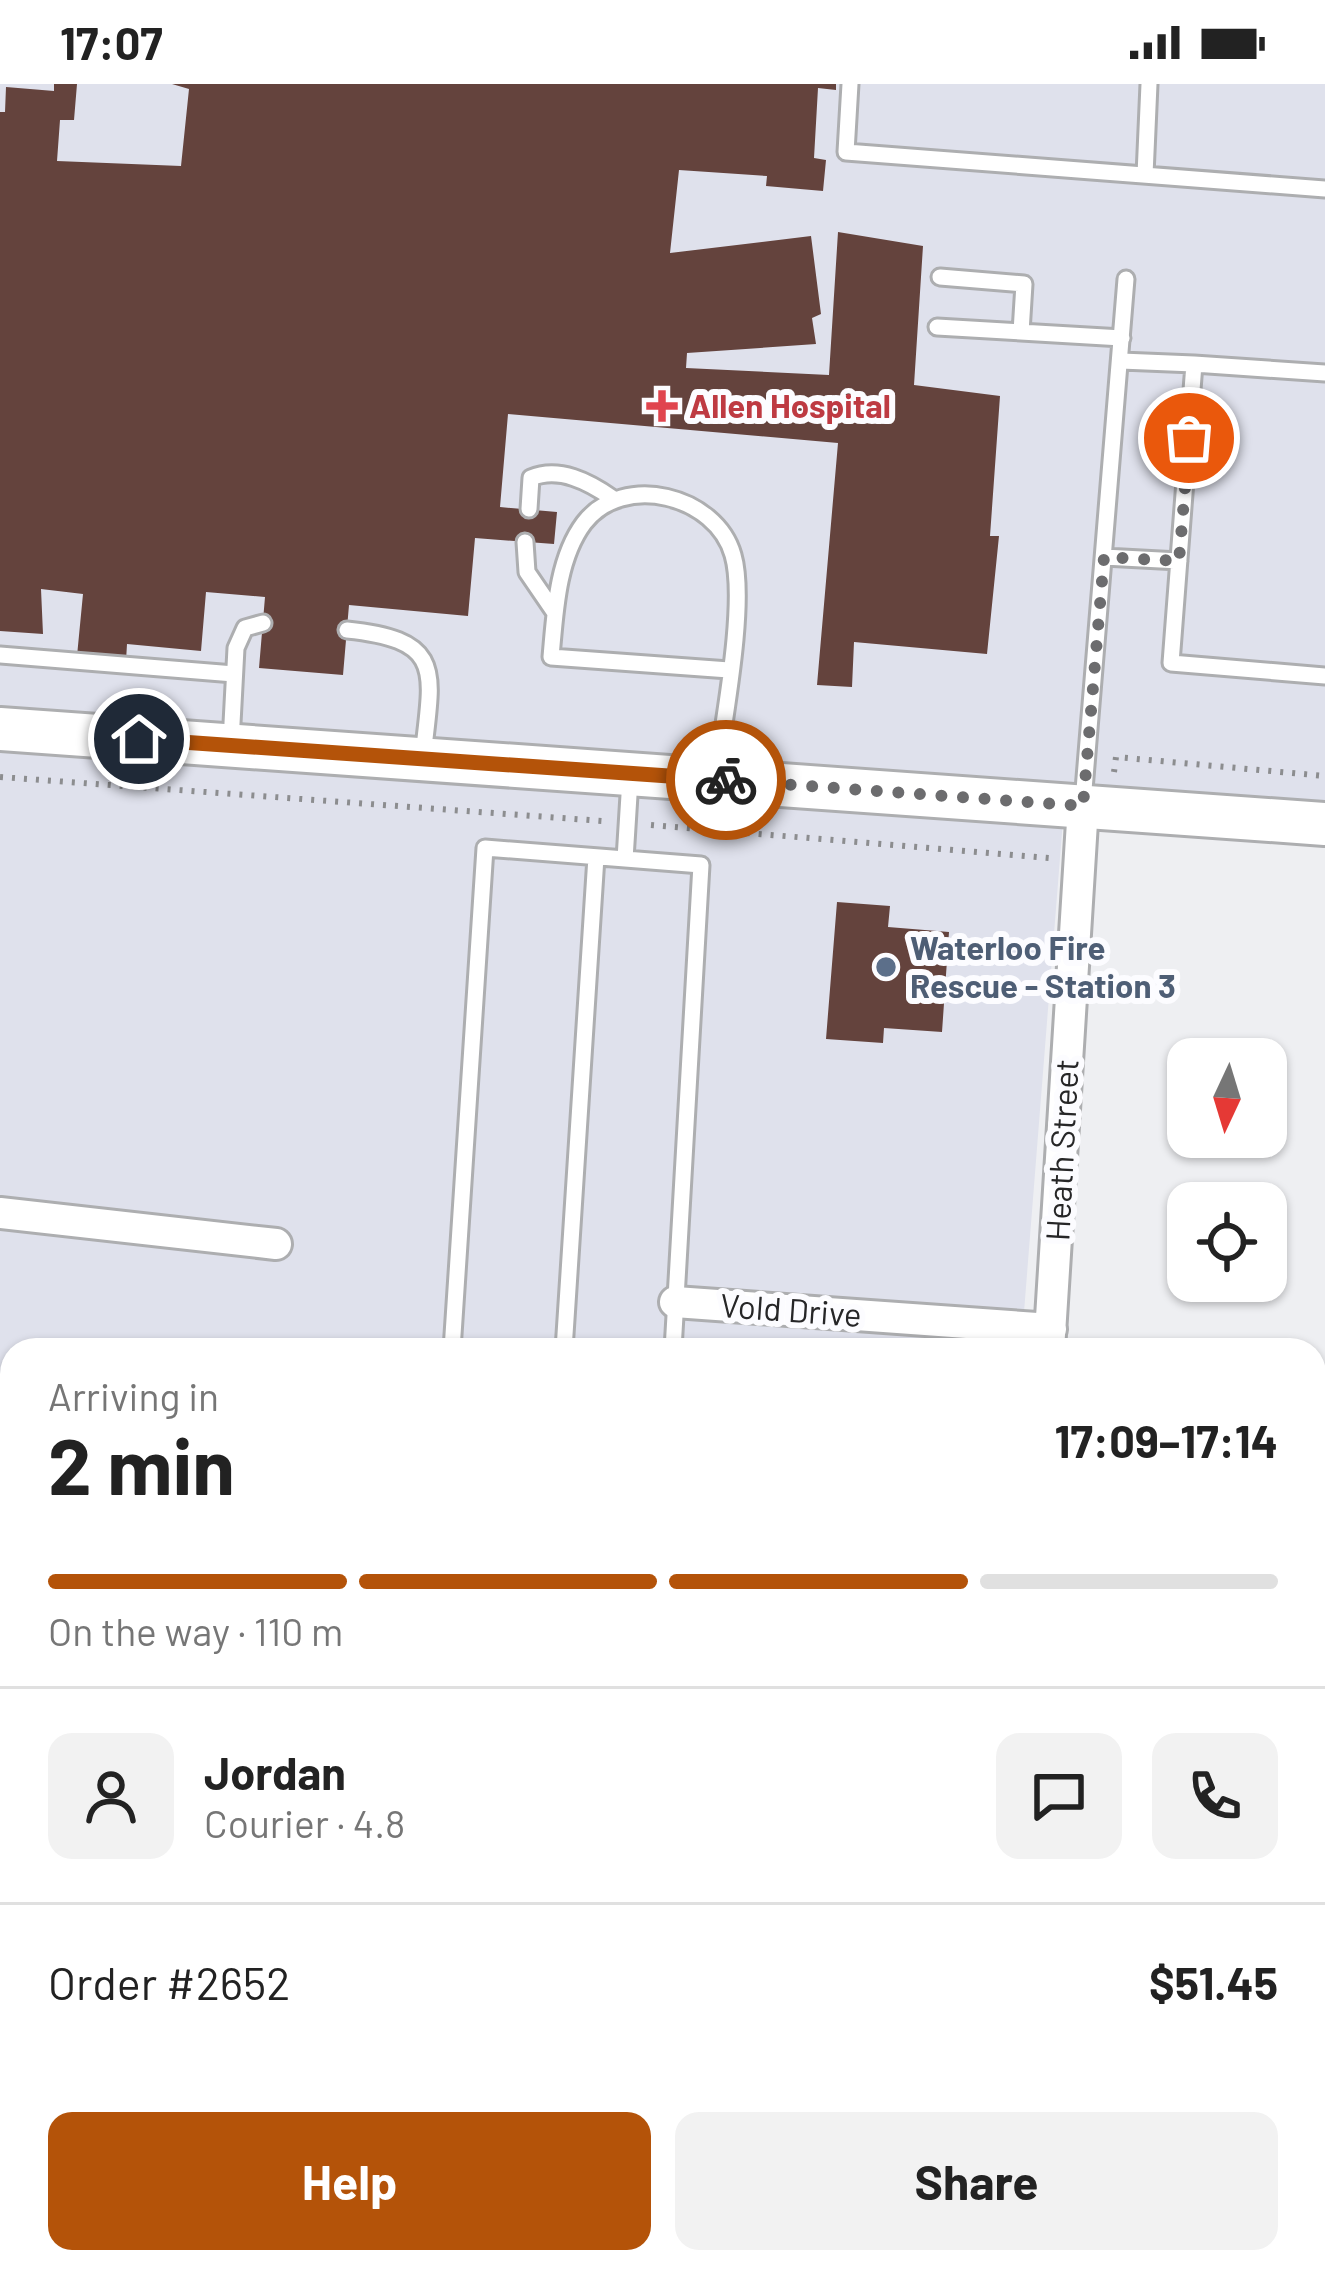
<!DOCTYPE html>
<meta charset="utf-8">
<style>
:root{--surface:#fff;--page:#f2f2f2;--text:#222;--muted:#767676;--line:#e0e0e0;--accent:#b45309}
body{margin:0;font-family:Barlow,sans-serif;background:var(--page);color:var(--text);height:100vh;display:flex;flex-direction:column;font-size:45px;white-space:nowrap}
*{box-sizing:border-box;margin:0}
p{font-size:39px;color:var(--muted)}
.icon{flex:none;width:66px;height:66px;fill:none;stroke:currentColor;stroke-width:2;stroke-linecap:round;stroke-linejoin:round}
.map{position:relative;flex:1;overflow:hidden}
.side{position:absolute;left:0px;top:1254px;width:1326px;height:936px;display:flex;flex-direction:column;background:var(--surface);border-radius:36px 36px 0 0;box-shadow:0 3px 9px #0004}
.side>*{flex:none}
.needle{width:78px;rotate:184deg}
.tools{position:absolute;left:1167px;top:954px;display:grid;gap:24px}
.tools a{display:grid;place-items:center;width:120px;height:120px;border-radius:24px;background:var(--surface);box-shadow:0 3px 9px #0004;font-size:60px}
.pin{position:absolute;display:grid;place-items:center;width:102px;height:102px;color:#fff;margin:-51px;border:6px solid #fff;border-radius:50%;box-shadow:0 3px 12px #0007}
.courier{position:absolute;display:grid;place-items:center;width:120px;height:120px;margin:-60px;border:9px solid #b45309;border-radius:50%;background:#fff;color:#222;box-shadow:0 3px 15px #0007}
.overview em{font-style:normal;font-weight:700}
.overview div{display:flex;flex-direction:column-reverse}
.overview{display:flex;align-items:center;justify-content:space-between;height:204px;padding:0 48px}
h1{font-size:78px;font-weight:700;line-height:90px}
.bar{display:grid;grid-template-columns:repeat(4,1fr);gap:18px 12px;align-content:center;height:144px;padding:0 48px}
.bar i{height:15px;border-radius:9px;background:var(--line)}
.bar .active{background:var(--accent)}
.bar p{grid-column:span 4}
.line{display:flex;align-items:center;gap:30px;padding:0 48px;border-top:3px solid var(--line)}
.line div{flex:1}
.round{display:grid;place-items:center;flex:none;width:126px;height:126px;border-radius:24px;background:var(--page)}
.action{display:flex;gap:24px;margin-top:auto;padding:24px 48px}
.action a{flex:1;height:138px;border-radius:24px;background:var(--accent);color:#fff;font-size:48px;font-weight:700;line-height:138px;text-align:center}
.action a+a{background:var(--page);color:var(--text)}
.status{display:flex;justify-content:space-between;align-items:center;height:84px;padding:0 60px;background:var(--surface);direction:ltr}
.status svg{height:33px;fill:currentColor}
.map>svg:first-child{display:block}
</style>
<div class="status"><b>17:07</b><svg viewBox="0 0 49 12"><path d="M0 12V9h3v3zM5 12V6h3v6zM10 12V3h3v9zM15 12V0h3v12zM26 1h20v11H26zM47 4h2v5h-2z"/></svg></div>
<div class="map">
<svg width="1325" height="2190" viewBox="0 0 1325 2190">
<rect width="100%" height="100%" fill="#eeeff2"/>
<!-- built -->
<path fill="#dfe1ec" d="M0 0H1325V740L0 645Z
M0 663 1063 736 1021 1266H890L739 1256 738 1266H12V2178H945L944 2190H0Z"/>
<!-- building -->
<path fill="#64433d" d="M54 0H77L74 36H60L57 77 181 82 189 5 172 0H836V6L818 4 814 74 826 76 823 107 766 102 767 92 679 86 670 169 811 152 821 230 812 234 816 260 687 269 686 284 829 291 838 148 923 162 914 301 1000 312 990 452H999L987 570 854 558 852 603 817 601 838 359 508 330 500 423 557 428 554 460 475 454 468 532 349 521 343 591 259 584 265 513 206 508 201 567 127 560 126 577 77 572 83 510 41 505 43 550 0 547V28H5L6 3 54 7Z
M837 818 890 822 888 843 949 848 942 948 884 944 883 959 826 955Z
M3 1963H12V2178H23L22 2190H0Z
M366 2178H478V2190H303L304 2179 366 2183Z"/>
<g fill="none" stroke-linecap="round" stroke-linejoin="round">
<defs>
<path id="lane" d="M850 0 846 68 1325 105
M1145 91 1149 0
M940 193 1024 200 1021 248
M937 243 1122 254
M1121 277 1194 280 1171 579 1325 592
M1194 280 1325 289
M529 425 531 394C559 382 589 398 612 414
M525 458 527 488 555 529
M1104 473 1179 477
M347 546C446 556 432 588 423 672
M0 571 234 590
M231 658 236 564 245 544 263 539
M716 693C723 640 747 519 733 471 716 411 623 388 584 439 557 475 555 529 551 573L729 586
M1083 718 1126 195
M625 775 630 695
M452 1266 485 764 701 781 673 1266
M564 1266 596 773
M586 2190 587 2178"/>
<path id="street" d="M0 1129 276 1160
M675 1218 1051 1245
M1049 1266 1083 722
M986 2190V2178"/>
<path id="secondary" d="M0 645 1325 740"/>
</defs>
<!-- lane casing -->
<use href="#lane" stroke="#adaeb0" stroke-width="21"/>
<!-- street casing -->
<use href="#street" stroke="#adaeb0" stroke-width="36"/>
<!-- secondary casing -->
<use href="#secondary" stroke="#adaeb0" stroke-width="48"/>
<!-- path -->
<path stroke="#8c8d8f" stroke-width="6" stroke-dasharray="3 9" stroke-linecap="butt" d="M1114 688 1116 673 1325 692
M0 693 602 737
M651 741 1050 774"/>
<!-- lane -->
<use href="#lane" stroke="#fff" stroke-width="15"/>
<!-- street -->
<use href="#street" stroke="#fff" stroke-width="30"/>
<!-- secondary -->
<use href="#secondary" stroke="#fff" stroke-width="42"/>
</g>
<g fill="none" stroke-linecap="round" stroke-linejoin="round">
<!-- done -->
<path stroke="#6c6c6e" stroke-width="12" stroke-dasharray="0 21.6" d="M726 696 1083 722 1104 473 1179 477 1189 354"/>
<!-- route -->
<path stroke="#b45309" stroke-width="15" d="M139 655 726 696"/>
</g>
<!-- markers -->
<path fill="#e0444e" stroke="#fcfcff" stroke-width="4.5" d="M656 304h12v12h12v12h-12v12h-12v-12h-12v-12h12z"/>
<circle fill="#5c6f8a" stroke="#fcfcff" stroke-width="4.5" cx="886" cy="883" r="12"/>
<g text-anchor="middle" stroke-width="12" stroke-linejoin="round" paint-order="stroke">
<!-- health labels -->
<g font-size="33" font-weight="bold" fill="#be3a42" stroke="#fcfcff" text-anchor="start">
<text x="689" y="334">Allen Hospital</text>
</g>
<!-- service labels -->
<g font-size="33" font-weight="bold" fill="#4e5e75" stroke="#fcfcff" text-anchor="start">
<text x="910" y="876">Waterloo Fire<tspan x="910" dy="38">Rescue - Station 3</tspan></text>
</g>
<!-- street labels -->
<g font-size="33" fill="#262627" stroke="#fcfcff">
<text transform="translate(1062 1066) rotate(-87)" y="12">Heath Street</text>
<text transform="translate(791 1226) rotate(4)" y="12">Vold Drive</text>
</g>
</g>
</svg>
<div class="tools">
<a><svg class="needle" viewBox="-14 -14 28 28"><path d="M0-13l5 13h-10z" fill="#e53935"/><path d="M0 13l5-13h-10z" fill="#767676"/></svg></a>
<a><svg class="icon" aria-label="locate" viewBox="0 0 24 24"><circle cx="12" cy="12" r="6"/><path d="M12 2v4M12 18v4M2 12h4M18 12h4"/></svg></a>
</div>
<div class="pin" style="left:1189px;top:354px;background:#ea580c"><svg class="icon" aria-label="bag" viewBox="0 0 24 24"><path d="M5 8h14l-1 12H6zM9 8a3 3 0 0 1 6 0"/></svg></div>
<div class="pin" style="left:139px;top:655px;background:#1f2937"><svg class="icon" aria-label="home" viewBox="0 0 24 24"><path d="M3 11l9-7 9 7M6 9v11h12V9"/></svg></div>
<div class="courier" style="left:726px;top:696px"><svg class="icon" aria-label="bike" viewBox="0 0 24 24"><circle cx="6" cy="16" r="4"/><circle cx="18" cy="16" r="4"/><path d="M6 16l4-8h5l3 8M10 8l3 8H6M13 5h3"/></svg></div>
<section class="side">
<div class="overview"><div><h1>2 min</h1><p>Arriving in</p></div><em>17:09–17:14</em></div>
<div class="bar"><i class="active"></i><i class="active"></i><i class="active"></i><i></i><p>On the way · 110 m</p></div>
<div class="line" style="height:216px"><a class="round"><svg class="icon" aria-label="person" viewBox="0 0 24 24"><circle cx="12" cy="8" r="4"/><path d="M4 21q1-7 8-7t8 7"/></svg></a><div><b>Jordan</b><p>Courier · 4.8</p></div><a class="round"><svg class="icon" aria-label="chat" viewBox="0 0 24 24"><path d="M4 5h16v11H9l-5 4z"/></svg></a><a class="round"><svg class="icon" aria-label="phone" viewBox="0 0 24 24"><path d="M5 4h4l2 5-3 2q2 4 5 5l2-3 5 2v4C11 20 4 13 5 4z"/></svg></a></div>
<div class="line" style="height:156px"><div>Order #2652</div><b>$51.45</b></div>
<div class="action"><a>Help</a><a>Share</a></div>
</section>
</div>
